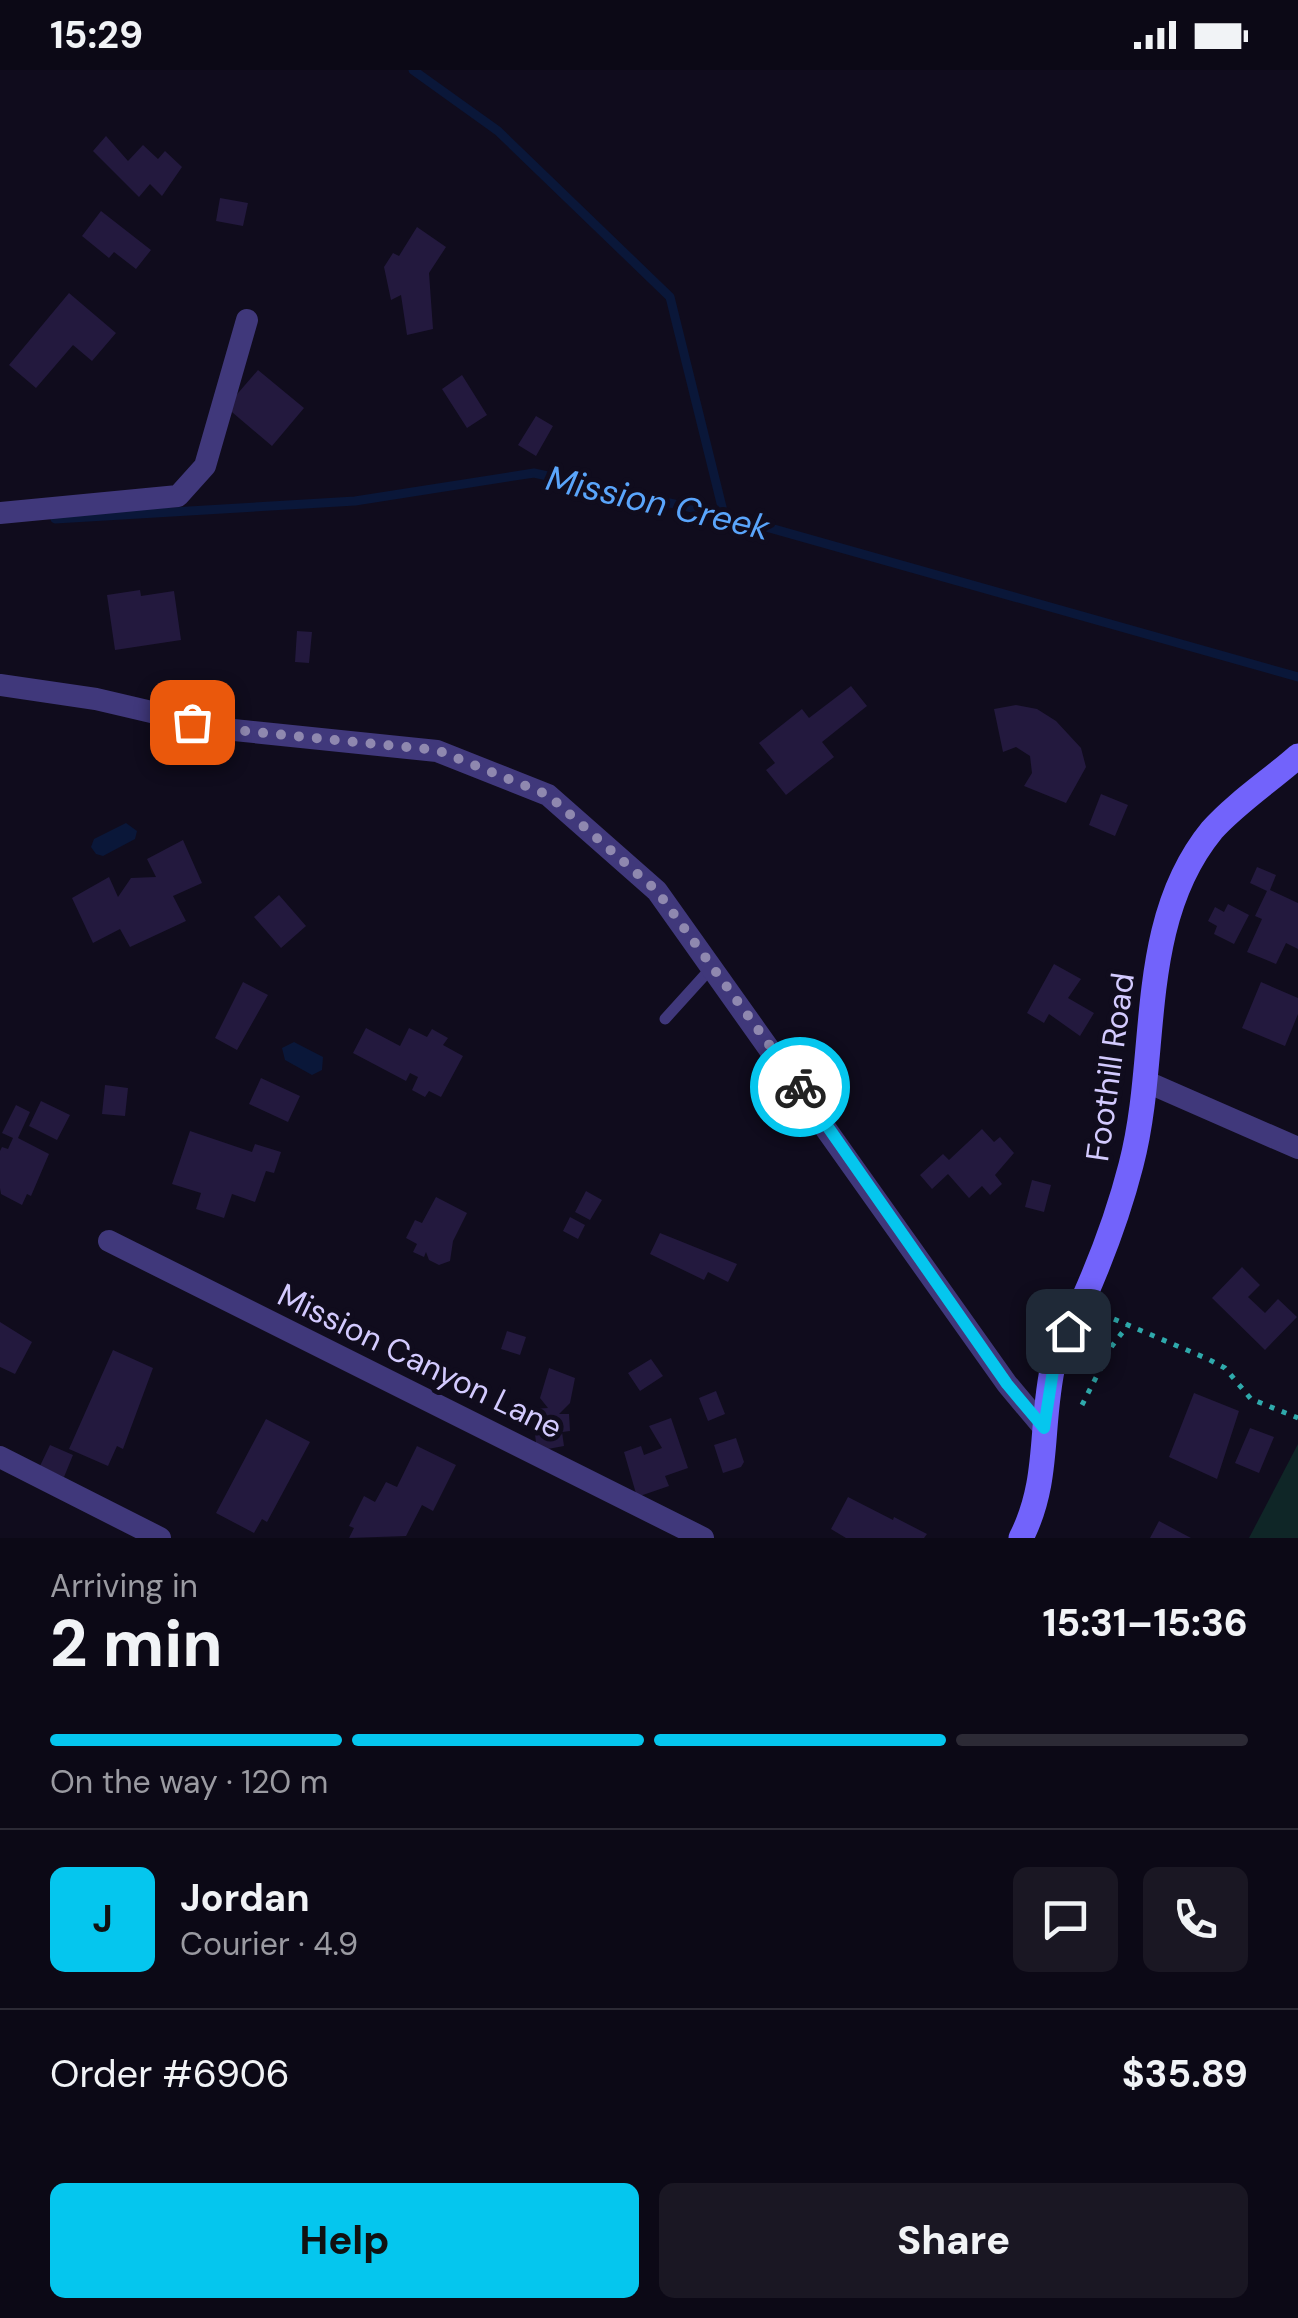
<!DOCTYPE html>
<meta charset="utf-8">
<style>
:root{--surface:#0c0916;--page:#1a1723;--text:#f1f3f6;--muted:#9a9aa1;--line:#2c2a35;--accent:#05c6ee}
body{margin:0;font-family:"DM Sans",sans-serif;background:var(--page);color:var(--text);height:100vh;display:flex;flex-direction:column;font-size:38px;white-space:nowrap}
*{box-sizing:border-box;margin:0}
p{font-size:32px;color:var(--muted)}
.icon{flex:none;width:55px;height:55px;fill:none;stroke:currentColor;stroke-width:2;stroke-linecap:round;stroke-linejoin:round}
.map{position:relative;height:1468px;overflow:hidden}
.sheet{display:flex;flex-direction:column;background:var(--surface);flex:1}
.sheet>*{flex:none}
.pin{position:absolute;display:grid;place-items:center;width:85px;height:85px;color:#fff;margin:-42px;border-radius:20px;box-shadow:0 5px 15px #0006}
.courier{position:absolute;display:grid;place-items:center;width:100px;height:100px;margin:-50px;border:8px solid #05c6ee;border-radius:50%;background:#fff;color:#222;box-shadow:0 2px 12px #0007}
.headline em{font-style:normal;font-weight:800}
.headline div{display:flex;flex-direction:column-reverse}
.headline{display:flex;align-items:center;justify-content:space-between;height:170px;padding:0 50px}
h1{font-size:65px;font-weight:800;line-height:75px}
.bar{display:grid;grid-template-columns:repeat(4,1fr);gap:15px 10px;align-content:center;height:120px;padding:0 50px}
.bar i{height:12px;border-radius:8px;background:var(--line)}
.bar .on{background:var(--accent)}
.bar p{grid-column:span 4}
.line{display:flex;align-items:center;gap:25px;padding:0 50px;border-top:2px solid var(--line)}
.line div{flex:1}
.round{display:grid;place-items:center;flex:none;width:105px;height:105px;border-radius:15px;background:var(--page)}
.primary-button{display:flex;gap:20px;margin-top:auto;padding:20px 50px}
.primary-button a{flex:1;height:115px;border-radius:15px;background:var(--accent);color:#111;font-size:40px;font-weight:800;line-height:115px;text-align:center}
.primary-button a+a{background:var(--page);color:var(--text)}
.status{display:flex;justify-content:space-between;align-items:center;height:70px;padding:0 50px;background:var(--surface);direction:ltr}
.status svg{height:28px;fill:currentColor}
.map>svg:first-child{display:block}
</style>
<div class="status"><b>15:29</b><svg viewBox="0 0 49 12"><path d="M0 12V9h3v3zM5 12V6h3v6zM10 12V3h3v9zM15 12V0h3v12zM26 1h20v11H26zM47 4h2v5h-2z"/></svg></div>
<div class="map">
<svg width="1298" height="1468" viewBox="0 0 1298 1468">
<rect width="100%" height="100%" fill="#100c1d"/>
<!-- green -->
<path fill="#0f2627" d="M1298 1374V1468H1249Z"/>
<!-- water -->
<path fill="#0a1739" d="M126 753 137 761 135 769 103 786 96 784 91 777 94 769Z
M294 972 323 987 322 1000 312 1005 285 990 282 978Z"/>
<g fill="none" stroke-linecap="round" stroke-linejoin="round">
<!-- stream -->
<path stroke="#0a1739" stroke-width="9" d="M413 0 498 61 670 227 724 445
M55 449 355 431 534 403 724 445 1298 607"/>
</g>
<!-- building -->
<path fill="#23193e" d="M106 66 128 91 143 75 158 89 165 81 182 97 162 126 150 114 139 127 93 81Z
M220 128 248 133 243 156 216 151Z
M101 141 151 180 136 199 114 182 109 188 82 166Z
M417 157 446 177 429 203 433 259 407 265 401 225 391 230 384 197 393 183 399 186Z
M69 223 116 263 92 291 73 275 36 318 9 295Z
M258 300 304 338 272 376 226 337Z
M462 305 487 345 467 358 442 319Z
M536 346 553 356 536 386 518 375Z
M140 520 141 526 174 521 181 570 115 580 107 525Z
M297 561 312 562 309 593 295 592Z
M851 616 867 636 822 672 834 687 786 725 766 700 775 693 759 673 802 639 809 648Z
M1016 635 1037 639 1056 651 1081 678 1086 697 1066 733 1024 716 1032 703 1030 686 1016 677 1003 682 994 639Z
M1101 724 1128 735 1115 766 1089 755Z
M183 770 202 813 173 826 186 851 130 877 120 859 93 873 72 828 109 807 118 827 131 808 156 807 147 789Z
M1257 797 1276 805 1270 820 1298 833V879L1286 873 1276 894 1247 882 1262 849 1255 846 1267 821 1250 813Z
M279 825 306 856 281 878 254 847Z
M1228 834 1249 845 1234 874 1214 864 1217 856 1208 851 1215 837 1224 842Z
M1054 894 1081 909 1068 928 1094 943 1080 966 1049 944 1044 953 1027 943Z
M243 912 268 925 237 980 215 968Z
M1261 912 1298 928V944L1285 976 1242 958Z
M366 958 400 976 409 958 427 967 432 959 448 968 443 975 463 986 441 1027 429 1021 425 1027 412 1020 418 1007 410 1003 406 1011 353 983Z
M261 1008 300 1026 288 1052 249 1034Z
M105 1015 128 1018 125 1046 102 1044Z
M41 1031 70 1045 57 1070 29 1056Z
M16 1035 30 1042 18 1068 49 1084 31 1126 27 1124 22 1135 1 1124 0 1118V1081L2 1077 8 1079 13 1068 2 1063Z
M982 1059 994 1072 1000 1067 1014 1083 995 1105 1002 1114 990 1125 982 1116 969 1128 948 1104 932 1119 920 1105 943 1084 949 1090Z
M190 1061 252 1082 255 1074 281 1082 274 1103 266 1101 255 1132 232 1124 224 1148 196 1139 201 1123 172 1114Z
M1032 1110 1051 1115 1044 1142 1025 1137Z
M586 1121 602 1130 590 1150 575 1142Z
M436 1127 467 1143 453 1171 450 1191 439 1195 429 1190 426 1182 424 1187 413 1182 417 1174 406 1168 415 1150 422 1153Z
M570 1147 585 1155 578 1169 563 1161Z
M660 1163 737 1194 728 1212 708 1202 704 1210 650 1184Z
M1242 1197 1260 1215 1248 1227 1265 1243 1278 1229 1297 1247 1265 1280 1212 1228Z
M0 1252 32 1272 15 1304 0 1297Z
M507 1261 526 1267 520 1285 501 1279Z
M113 1280 153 1298 123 1379 117 1376 108 1396 69 1379Z
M651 1289 663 1306 640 1321 628 1303Z
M549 1298 575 1308 570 1333 559 1344H569L570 1361 562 1362 564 1376 537 1381 532 1339 548 1338 540 1328Z
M716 1321 725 1344 708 1351 699 1328Z
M1194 1323 1239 1341 1217 1409 1169 1387Z
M671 1348 688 1398 665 1406 669 1416 637 1427 624 1382 641 1376 644 1385 662 1378 649 1356Z
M266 1349 310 1372 267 1452 262 1449 254 1463 216 1443Z
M1250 1358 1274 1367 1259 1403 1235 1393Z
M736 1368 744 1392 741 1397 723 1403 714 1375Z
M50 1375 73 1385 64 1407 40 1396Z
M417 1376 456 1395 433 1441 422 1435 406 1466 349 1468 354 1458 349 1456 364 1426 375 1432 386 1412 397 1417Z
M848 1427 893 1450 894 1447 927 1464 924 1468H846L831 1459Z
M1159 1451 1191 1468H1150Z"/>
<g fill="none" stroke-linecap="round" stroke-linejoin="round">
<!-- path -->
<path stroke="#2faaac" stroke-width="5" stroke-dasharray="5 8" stroke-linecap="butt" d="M1102 1244 1208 1289 1225 1298 1251 1329 1298 1348
M1082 1335 1112 1276 1128 1255"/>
<!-- service -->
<path stroke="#40387b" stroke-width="11" d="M665 949 713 896"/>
<!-- minor -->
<path stroke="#40387b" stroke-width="22" d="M0 443 178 426 205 396 247 250
M0 615 96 629 224 659 437 681 548 725 657 821 1007 1314 1044 1358
M1147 1012 1298 1078
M109 1171 703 1468
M0 1387 160 1468"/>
<!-- secondary -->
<path stroke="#7263fb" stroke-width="25" d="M1021 1468C1051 1409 1039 1354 1054 1291 1059 1270 1074 1250 1083 1230 1103 1185 1119 1142 1131 1095 1160 985 1135 854 1212 760 1236 733 1271 710 1298 686"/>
</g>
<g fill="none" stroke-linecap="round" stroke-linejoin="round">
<!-- done -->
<path stroke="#8f88af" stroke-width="10" stroke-dasharray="0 18" d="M192 652 224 659 437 680 548 725 657 821 800 1017"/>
<!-- route -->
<path stroke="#05c6ee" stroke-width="12" d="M800 1017 1007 1314 1044 1358 1055 1288 1068 1261"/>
</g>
<g text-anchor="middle" stroke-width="10" stroke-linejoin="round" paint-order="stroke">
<!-- street labels -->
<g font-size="32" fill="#d3cafe" stroke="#100c1d">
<text transform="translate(1110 997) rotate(-82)" y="11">Foothill Road</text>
<text transform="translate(420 1291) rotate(26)" y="11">Mission Canyon Lane</text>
</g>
<!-- water labels -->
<g font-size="35" font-style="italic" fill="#5aa5fb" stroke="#100c1d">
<text transform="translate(658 433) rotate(13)" y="12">Mission Creek</text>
</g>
</g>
</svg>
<div class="pin" style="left:192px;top:652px;background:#ea580c"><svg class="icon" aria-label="bag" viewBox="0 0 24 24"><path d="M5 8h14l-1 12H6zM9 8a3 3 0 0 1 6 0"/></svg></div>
<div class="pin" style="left:1068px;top:1261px;background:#1f2937"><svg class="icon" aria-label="home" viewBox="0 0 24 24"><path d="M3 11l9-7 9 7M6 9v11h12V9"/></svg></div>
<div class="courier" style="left:800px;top:1017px"><svg class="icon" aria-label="bike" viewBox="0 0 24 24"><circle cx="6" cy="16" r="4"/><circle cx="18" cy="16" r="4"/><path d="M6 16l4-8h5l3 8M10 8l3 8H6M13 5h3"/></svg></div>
</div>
<section class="sheet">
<div class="headline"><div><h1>2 min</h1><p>Arriving in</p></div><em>15:31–15:36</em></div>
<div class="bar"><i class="on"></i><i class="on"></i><i class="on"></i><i></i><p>On the way · 120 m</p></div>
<div class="line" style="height:180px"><b class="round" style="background:var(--accent);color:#111">J</b><div><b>Jordan</b><p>Courier · 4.9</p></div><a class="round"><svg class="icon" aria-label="chat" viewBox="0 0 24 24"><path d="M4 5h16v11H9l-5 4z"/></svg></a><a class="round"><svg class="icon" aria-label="phone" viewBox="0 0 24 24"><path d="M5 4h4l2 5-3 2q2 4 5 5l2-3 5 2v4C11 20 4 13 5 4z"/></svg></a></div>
<div class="line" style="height:130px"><div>Order #6906</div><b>$35.89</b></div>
<div class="primary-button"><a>Help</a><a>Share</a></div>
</section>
